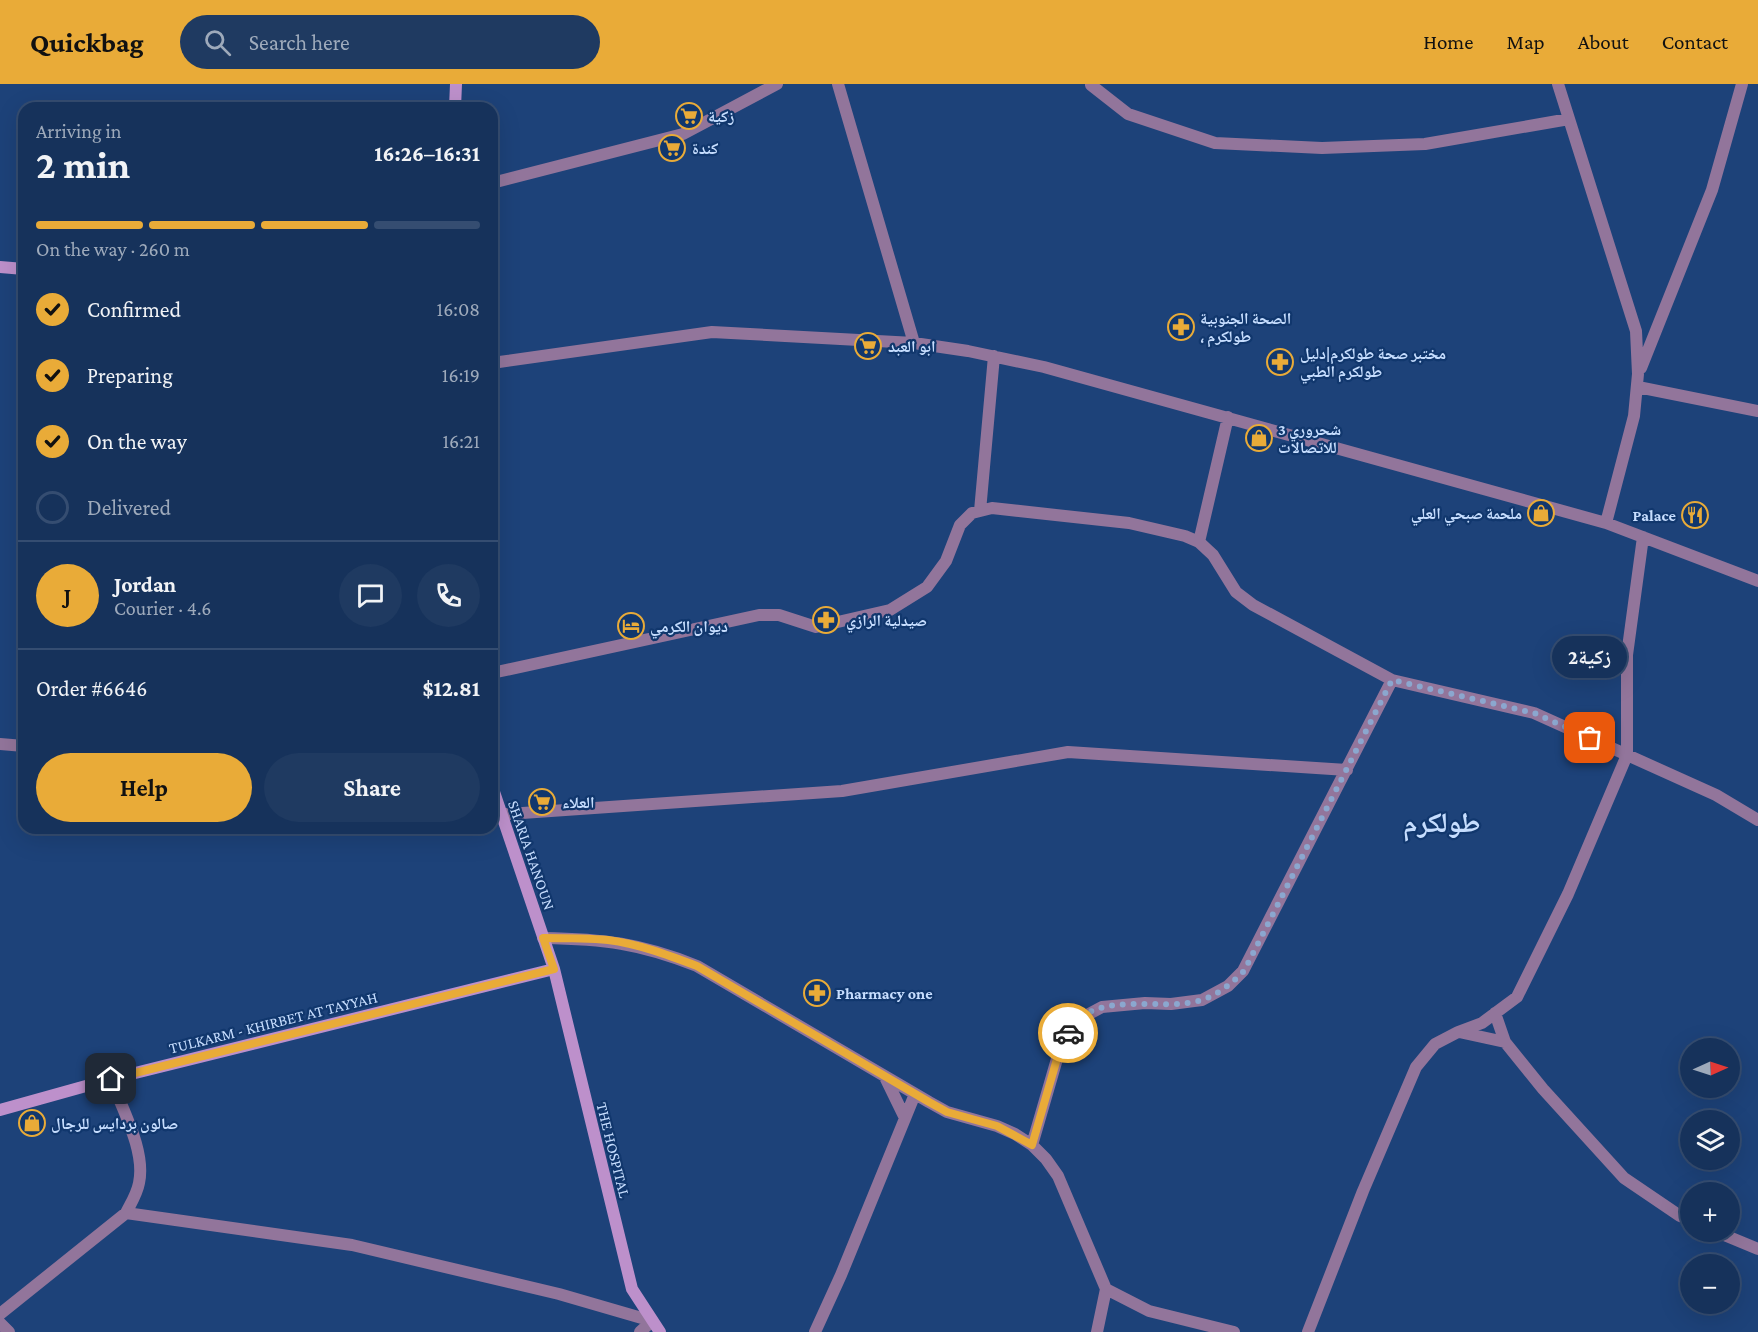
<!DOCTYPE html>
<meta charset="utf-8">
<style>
:root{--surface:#16325b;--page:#1f3a61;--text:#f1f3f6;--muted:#9eaabb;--line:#354d71;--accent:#e9ab38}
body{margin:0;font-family:"Crimson Pro","Noto Naskh Arabic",serif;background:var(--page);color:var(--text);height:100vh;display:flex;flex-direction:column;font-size:22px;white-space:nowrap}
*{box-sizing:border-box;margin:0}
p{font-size:20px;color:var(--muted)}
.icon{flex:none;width:33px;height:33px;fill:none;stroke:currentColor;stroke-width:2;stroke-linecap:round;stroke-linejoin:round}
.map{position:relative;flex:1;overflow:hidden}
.drawer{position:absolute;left:18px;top:18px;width:480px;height:732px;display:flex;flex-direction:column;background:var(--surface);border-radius:18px;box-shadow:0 6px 24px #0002,0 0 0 2px var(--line)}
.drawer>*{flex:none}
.needle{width:39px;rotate:87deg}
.fabs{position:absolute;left:1680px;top:954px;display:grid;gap:12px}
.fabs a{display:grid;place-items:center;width:60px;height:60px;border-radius:50%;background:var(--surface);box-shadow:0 6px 24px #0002,0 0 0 2px var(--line);font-size:30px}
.pin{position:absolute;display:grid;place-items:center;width:51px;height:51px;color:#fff;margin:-26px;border-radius:12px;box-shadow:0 3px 9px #0006}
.courier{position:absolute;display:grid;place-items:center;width:60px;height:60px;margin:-30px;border:4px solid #e9ab38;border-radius:50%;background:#fff;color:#222;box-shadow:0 2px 8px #0007}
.bubble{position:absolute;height:42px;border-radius:21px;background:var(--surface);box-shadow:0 6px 24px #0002,0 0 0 2px var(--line);font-size:20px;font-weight:700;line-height:42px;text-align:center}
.overview em{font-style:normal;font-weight:700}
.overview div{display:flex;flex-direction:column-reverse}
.overview{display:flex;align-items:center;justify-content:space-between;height:102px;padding:0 18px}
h1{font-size:39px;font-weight:700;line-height:45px}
.bar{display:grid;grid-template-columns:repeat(4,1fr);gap:9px 6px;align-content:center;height:72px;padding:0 18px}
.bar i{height:8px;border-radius:4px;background:var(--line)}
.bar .active{background:var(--accent)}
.bar p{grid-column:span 4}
.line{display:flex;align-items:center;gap:15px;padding:0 18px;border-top:2px solid var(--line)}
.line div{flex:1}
.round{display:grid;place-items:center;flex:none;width:63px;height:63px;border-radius:32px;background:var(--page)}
ol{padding:0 18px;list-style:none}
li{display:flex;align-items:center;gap:18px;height:66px}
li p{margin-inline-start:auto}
li .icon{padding:6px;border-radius:50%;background:var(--accent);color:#111;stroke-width:4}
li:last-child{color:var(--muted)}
li i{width:33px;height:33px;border:3px solid var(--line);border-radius:50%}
.action{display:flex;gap:12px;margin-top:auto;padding:12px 18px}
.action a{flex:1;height:69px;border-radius:36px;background:var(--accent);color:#111;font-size:24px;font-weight:700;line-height:69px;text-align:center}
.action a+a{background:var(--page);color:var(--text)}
header{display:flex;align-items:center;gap:36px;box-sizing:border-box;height:84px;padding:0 30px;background:var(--accent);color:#111}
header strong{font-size:28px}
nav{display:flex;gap:33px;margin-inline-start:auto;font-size:21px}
.search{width:420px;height:54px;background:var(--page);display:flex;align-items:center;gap:15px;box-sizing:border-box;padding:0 21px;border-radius:33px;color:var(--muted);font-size:22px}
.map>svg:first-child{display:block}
</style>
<header>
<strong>Quickbag</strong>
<div class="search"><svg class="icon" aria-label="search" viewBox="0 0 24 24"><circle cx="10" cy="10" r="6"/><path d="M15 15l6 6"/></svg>Search here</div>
<nav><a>Home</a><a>Map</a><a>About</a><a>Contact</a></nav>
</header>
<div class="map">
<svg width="1758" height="1248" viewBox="0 0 1758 1248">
<rect width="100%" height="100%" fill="#1d4279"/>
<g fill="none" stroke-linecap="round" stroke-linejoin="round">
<!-- street -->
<path stroke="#92759b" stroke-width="12" d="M838 0 914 259
M1558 0 1636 247 1638 290 1634 332 1606 439
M1091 1 1128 30 1215 59 1322 64 1425 60 1569 35
M492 99 683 50 777 0
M492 279 712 248 914 259 968 267 1044 283 1606 439 1758 497
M1641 284 1712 106 1742 0
M1638 303 1758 327
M980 427 994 272
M1199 458 1228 333
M492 589 759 531H779L816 543 890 526 927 503 946 477 960 441 972 429 992 424 1129 439 1185 452 1199 458 1213 471 1236 508 1253 521 1392 596 1534 629 1716 711 1758 736
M0 660 24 662
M492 731 842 707 1068 668 1347 686
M543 854C603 855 640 859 697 882L929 1018 947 1028 997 1042 1015 1050 1032 1061 1046 1075 1058 1092 1106 1205 1149 1227 1234 1248
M1495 929 1505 958 1543 1005 1624 1094 1680 1132 1690 1136
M1459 948 1505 958
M885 993 905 1034
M1032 1061 1059 968 1074 938 1102 923 1145 919 1171 920 1202 916 1228 902 1243 887 1392 596
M126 1129 352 1161 559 1210 652 1237
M1717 1148 1758 1165
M0 1230 126 1129C131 1119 137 1110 139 1099 146 1067 122 1025 111 995
M0 1239 9 1248
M640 1248 652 1237
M815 1248 841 1191 915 1010
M1097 1248 1106 1205
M1308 1248 1363 1107 1416 983 1435 960 1458 948 1482 939 1517 913 1568 810 1627 671V571L1643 453"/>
<!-- secondary -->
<path stroke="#bd90cb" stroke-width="12" d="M455 24 456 0
M0 183 24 185
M492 702 554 885 632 1205 660 1248
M0 1026 111 995 554 885"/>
</g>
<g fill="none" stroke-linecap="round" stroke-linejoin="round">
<!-- done -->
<path stroke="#8ba7cf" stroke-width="6" stroke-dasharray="0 10.8" d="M1068 949C1093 903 1161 929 1202 916 1219 910 1232 899 1244 887L1392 596 1534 629 1590 654"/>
<!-- route -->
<path stroke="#e9ab38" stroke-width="8" d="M111 995 554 885 543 854C565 854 586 854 608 856 639 860 668 871 697 882L929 1018 947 1028 997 1042 1032 1061 1059 968 1068 949"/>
</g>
<!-- icons -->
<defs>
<symbol id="supermarket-ring" viewBox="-11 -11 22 22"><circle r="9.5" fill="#11376d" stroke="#e9ab38" stroke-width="1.5"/><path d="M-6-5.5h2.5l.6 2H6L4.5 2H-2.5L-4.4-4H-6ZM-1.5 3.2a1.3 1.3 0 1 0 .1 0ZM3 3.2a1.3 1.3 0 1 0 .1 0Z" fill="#e9ab38"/></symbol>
<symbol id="pharmacy-ring" viewBox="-11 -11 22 22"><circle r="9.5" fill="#11376d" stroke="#e9ab38" stroke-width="1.5"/><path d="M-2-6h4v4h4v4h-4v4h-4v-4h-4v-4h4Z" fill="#e9ab38"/></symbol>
<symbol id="shop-ring" viewBox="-11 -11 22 22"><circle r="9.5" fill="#11376d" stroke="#e9ab38" stroke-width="1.5"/><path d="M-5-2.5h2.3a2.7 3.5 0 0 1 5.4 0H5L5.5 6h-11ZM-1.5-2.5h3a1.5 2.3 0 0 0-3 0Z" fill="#e9ab38"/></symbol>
<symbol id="restaurant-ring" viewBox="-11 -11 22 22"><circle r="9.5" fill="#11376d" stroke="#e9ab38" stroke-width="1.5"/><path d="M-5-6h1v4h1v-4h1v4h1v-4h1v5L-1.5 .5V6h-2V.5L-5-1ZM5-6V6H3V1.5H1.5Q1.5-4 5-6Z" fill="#e9ab38"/></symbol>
<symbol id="hotel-ring" viewBox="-11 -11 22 22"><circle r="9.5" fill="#11376d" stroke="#e9ab38" stroke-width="1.5"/><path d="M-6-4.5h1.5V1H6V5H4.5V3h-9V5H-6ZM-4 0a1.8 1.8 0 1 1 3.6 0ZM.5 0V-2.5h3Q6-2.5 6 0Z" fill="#e9ab38"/></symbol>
</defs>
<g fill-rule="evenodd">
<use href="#supermarket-ring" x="674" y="17" width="30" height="30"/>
<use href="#supermarket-ring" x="657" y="49" width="30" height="30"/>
<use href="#pharmacy-ring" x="1166" y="228" width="30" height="30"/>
<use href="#supermarket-ring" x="853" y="247" width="30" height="30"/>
<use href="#pharmacy-ring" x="1265" y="263" width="30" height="30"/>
<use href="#shop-ring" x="1244" y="339" width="30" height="30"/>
<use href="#shop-ring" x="1526" y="414" width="30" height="30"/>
<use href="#restaurant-ring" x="1680" y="416" width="30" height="30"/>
<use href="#pharmacy-ring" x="811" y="521" width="30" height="30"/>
<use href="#hotel-ring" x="616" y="527" width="30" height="30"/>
<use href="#supermarket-ring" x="527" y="703" width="30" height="30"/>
<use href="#pharmacy-ring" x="802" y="894" width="30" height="30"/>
<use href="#shop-ring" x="17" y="1024" width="30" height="30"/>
</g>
<g text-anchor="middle" stroke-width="4.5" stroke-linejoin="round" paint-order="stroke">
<!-- poi labels -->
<g font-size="16" font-weight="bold" fill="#c6ddfe" stroke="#11376d" text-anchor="start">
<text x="708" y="38">زكية</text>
<text x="692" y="70">كندة</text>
<text x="1200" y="240">الصحة الجنوبية<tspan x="1200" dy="18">، طولكرم</tspan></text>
<text x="888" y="268">ابو العبد</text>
<text x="1300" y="275">مختبر صحة طولكرم|دليل<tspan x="1300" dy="18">طولكرم الطبي</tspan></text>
<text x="1278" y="351">شحروري 3<tspan x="1278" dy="18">للاتصالات</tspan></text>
<text x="1522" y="435" text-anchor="end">ملحمة صبحي العلي</text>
<text x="1676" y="437" text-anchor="end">Palace</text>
<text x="846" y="542">صيدلية الرازي</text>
<text x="650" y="548">ديوان الكرمي</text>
<text x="562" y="724">العلاء</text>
<text x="836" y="915">Pharmacy one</text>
<text x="51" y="1045">صالون بردايس للرجال</text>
</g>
<!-- street labels -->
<g font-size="16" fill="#c6ddfe" stroke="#11376d">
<text transform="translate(532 771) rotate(71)" y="6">SHARIA HANOUN</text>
<text transform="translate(273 938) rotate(-14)" y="6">TULKARM - KHIRBET AT TAYYAH</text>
<text transform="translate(614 1066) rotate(76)" y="6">THE HOSPITAL</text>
</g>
<!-- town labels -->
<g font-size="28" font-weight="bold" fill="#c6ddfe" stroke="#11376d">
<text x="1442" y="748">طولكرم</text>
</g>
</g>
</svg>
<div class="fabs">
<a><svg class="needle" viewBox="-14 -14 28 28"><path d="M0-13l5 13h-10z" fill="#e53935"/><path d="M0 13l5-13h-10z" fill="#9eaabb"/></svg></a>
<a><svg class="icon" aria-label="layers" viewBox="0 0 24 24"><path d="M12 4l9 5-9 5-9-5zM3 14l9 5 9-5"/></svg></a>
<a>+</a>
<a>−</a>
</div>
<div class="pin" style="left:1590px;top:654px;background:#ea580c"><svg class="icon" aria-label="bag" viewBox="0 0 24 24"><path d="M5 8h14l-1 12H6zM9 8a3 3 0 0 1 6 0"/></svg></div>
<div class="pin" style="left:111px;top:995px;background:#1f2937"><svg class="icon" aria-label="home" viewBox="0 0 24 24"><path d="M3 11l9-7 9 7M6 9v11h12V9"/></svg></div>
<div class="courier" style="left:1068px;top:949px"><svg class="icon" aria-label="car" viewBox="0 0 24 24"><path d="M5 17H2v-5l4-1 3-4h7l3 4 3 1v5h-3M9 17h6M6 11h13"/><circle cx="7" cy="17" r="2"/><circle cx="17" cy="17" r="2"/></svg></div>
<div class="bubble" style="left:1552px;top:552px;width:75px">زكية2</div>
<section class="drawer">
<div class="overview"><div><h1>2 min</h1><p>Arriving in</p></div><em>16:26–16:31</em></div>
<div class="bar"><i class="active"></i><i class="active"></i><i class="active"></i><i></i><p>On the way · 260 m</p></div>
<ol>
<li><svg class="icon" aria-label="check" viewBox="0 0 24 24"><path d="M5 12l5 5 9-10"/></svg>Confirmed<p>16:08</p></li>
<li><svg class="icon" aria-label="check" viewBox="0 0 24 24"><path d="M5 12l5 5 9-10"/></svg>Preparing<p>16:19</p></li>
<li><svg class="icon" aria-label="check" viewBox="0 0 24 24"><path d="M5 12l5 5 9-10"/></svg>On the way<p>16:21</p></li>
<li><i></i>Delivered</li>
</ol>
<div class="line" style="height:108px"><b class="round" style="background:var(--accent);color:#111">J</b><div><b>Jordan</b><p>Courier · 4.6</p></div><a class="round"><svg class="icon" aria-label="chat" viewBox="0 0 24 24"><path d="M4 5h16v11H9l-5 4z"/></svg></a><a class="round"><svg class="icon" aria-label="phone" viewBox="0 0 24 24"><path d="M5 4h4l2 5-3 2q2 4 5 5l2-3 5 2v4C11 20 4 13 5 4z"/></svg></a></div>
<div class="line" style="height:78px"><div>Order #6646</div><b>$12.81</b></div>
<div class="action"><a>Help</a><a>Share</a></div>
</section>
</div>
